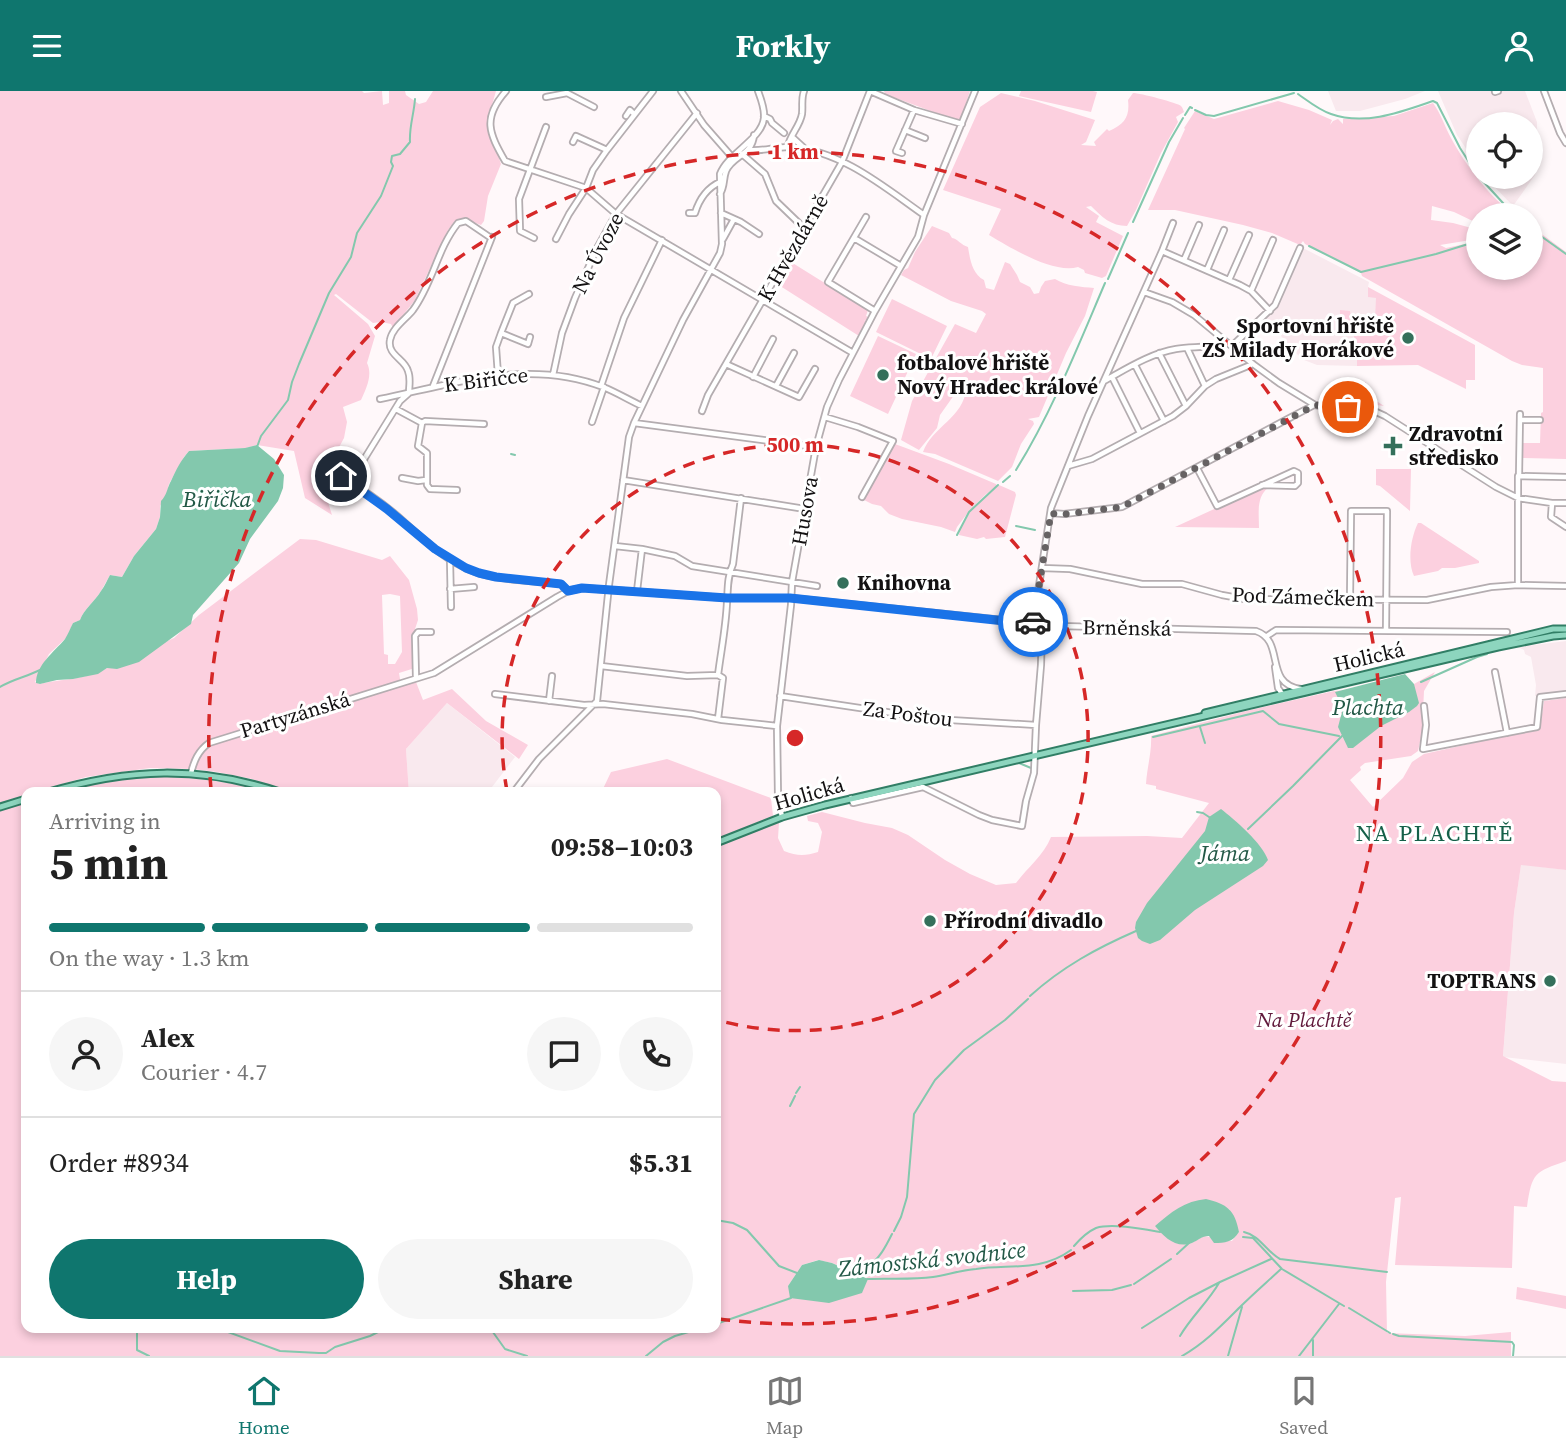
<!DOCTYPE html>
<meta charset="utf-8">
<style>
:root{--surface:#fff;--page:#f6f6f6;--text:#222;--muted:#767676;--line:#e0e0e0;--accent:#0f766e}
body{margin:0;font-family:"Source Serif 4",serif;background:var(--page);color:var(--text);height:100vh;display:flex;flex-direction:column;font-size:26px;white-space:nowrap}
*{box-sizing:border-box;margin:0}
p{font-size:23px;color:var(--muted)}
.icon{flex:none;width:38px;height:38px;fill:none;stroke:currentColor;stroke-width:2;stroke-linecap:round;stroke-linejoin:round}
.map{position:relative;flex:1;overflow:hidden}
.panel{position:absolute;left:21px;top:696px;width:700px;height:546px;display:flex;flex-direction:column;background:var(--surface);border-radius:14px;box-shadow:0 4px 10px #0003}
.panel>*{flex:none}
.tools{position:absolute;left:1466px;top:21px;display:grid;gap:14px}
.tools a{display:grid;place-items:center;width:77px;height:77px;border-radius:50%;background:var(--surface);box-shadow:0 4px 10px #0003;font-size:35px}
.pin{position:absolute;display:grid;place-items:center;width:60px;height:60px;color:#fff;margin:-30px;border:4px solid #fff;border-radius:50%;box-shadow:0 2px 7px #0007}
.courier{position:absolute;display:grid;place-items:center;width:70px;height:70px;margin:-35px;border:5px solid #1a73e8;border-radius:50%;background:#fff;color:#222;box-shadow:0 2px 9px #0007}
.summary em{font-style:normal;font-weight:700}
.summary div{display:flex;flex-direction:column-reverse}
.summary{display:flex;align-items:center;justify-content:space-between;height:119px;padding:0 28px}
h1{font-size:46px;font-weight:700;line-height:52px}
.bar{display:grid;grid-template-columns:repeat(4,1fr);gap:10px 7px;align-content:center;height:84px;padding:0 28px}
.bar i{height:9px;border-radius:5px;background:var(--line)}
.bar .current{background:var(--accent)}
.bar p{grid-column:span 4}
.line{display:flex;align-items:center;gap:18px;padding:0 28px;border-top:2px solid var(--line)}
.line div{flex:1}
.round{display:grid;place-items:center;flex:none;width:74px;height:74px;border-radius:37px;background:var(--page)}
.button{display:flex;gap:14px;margin-top:auto;padding:14px 28px}
.button a{flex:1;height:80px;border-radius:42px;background:var(--accent);color:#fff;font-size:28px;font-weight:700;line-height:80px;text-align:center}
.button a+a{background:var(--page);color:var(--text)}
header{display:flex;justify-content:space-between;align-items:center;height:91px;padding:0 28px;background:var(--accent);color:#fff;font-size:32px;font-weight:700}
.tab-bar{display:flex;justify-content:space-around;align-items:center;height:98px;border-top:2px solid var(--line);background:var(--surface);font-size:19px;color:var(--muted)}
.tab-bar a{display:grid;justify-items:center;gap:4px}
.tab-bar .current{color:var(--accent)}
.map>svg:first-child{display:block}
</style>
<header><svg class="icon" aria-label="menu" viewBox="0 0 24 24"><path d="M4 6h16M4 12h16M4 18h16"/></svg>Forkly<svg class="icon" aria-label="person" viewBox="0 0 24 24"><circle cx="12" cy="8" r="4"/><path d="M4 21q1-7 8-7t8 7"/></svg></header>
<div class="map">
<svg width="1566" height="1265" viewBox="0 0 1566 1265">
<rect width="100%" height="100%" fill="#fff8fa"/>
<!-- built -->
<path fill="#f9e9ee" d="M1328 0H1425L1405 8 1360 20H1336Z
M1438 0H1525L1537 31V41L1541 53 1535 84 1513 115 1485 86H1531V33H1479V77L1457 44Z
M1303 157 1369 191 1368 196 1376 206V228H1350L1336 244H1354L1357 250V275L1317 274 1304 269 1298 264 1266 228 1277 213Z
M1566 550V601L1535 605 1536 594 1531 566 1525 563 1524 559 1518 556Z
M447 612 515 666 492 696 499 702H409L406 658Z
M1521 773 1566 779V973L1503 966 1514 822Z"/>
<!-- green -->
<path fill="#fcd0df" fill-rule="evenodd" d="M0 0H362L364 2 382 0 383 14 389 12V0H405L406 4 419 13 426 11 433 0H496L487 32 501 73 488 105 484 130 481 134 462 127 455 130 448 139 415 209 393 237 391 233 381 231 373 232 336 203 334 204 368 233 375 245 367 272C373 284 366 298 361 309L343 316 347 331 344 347 337 360 333 380 324 398 332 424 305 407 294 360 257 354 246 357 189 360 184 366 169 393 166 405 160 415V426L156 438 134 465 122 486 110 484C107 489 104 495 101 500 95 510 84 518 80 529L73 532 67 546 49 563 35 591 40 593C60 588 90 588 107 577L174 547 199 524 300 448 316 449 382 469 390 465 409 489 417 518 418 529 413 544 415 577 399 582 401 594 416 591 423 609 452 598 486 630 528 654 519 668 447 612 406 658 409 702H294L252 688 217 681 192 678 150 677 86 686 32 702H26V704L0 712ZM390 503 400 505 402 561 395 573H388V564L384 563 382 504Z
M884 0H970L960 31 885 3Z
M1021 0H1093L1097 1 1091 21 1019 5Z
M1001 2 1035 10 1095 29 1086 51 1081 54 1096 55 1094 51 1107 38 1109 40C1125 33 1130 25 1128 9L1133 2C1140 2 1178 12 1181 15 1183 17 1183 19 1184 21L1176 26 1178 31 1161 62 1136 119 1127 135C1111 135 1102 126 1091 115L1086 116 1099 125 1096 131 1123 145 1106 185 1102 187 1085 182 1084 179 1078 176C1053 183 1011 157 989 144L1001 118 943 99 980 16Z
M1278 10 1309 19 1332 29 1330 34 1333 30 1338 28 1343 33V28L1394 25 1433 12C1441 23 1445 36 1451 47 1465 73 1491 109 1516 124H1479V133L1454 121 1432 115 1431 129 1453 132 1479 139V145L1477 148 1440 154 1446 157 1479 150V177H1531V135L1566 161V368L1521 367V352H1540L1541 322 1543 321V277L1522 274 1512 270 1362 185 1361 182 1305 153 1303 150 1300 154 1272 142 1243 134 1175 119H1148L1185 38 1184 37 1195 20 1214 28Z
M932 135 949 142 952 147C958 148 961 154 968 156 970 168 972 183 984 189L986 197 994 199 1005 171 1010 173 1017 184 1020 191 1030 196 1034 203 1039 202 1041 196 1045 190 1055 188C1066 195 1082 196 1094 197L1085 225 1066 262 1039 326 1028 328 1033 330 1034 333 1021 353 1012 376 998 390 935 363 923 361C932 336 964 326 966 298L964 296 957 300 952 307 940 324 937 337 919 359 901 349 912 310 955 233 976 242 986 223 982 220 951 210 901 184 904 179 908 177 915 161Z
M791 171 868 219 866 225 868 226 866 230 864 229 866 231 859 245 777 193Z
M1368 196 1475 254V289H1466V298L1418 274 1357 275V251L1354 250V244H1336V240H1340V219L1350 220 1351 228H1375L1376 207 1368 206Z
M892 208 947 235 931 268 876 241Z
M878 245 916 263 888 323 850 305Z
M1335 291H1366V303L1384 315 1362 312H1337Z
M895 353 949 373 996 393 997 395 985 404 971 418 999 394 1015 401 1016 404 1005 446 986 448 984 446 977 448 959 444C960 433 968 428 970 419L957 436 955 441 941 436 902 428 889 423 881 415 872 413 864 409 867 405 866 403Z
M1376 378H1411L1410 420 1380 395 1376 394Z
M1260 397H1268C1256 406 1259 423 1259 437L1175 436Z
M1418 432H1421L1427 436 1479 470V472L1455 477H1442L1438 480 1414 485C1407 470 1411 446 1418 432Z
M1435 581 1424 600 1422 642 1418 660 1411 665 1365 672 1360 676 1361 679 1350 689 1373 716 1403 687 1412 671 1424 663 1540 637 1544 610 1566 607V779L1521 774 1514 822 1503 965 1552 990 1566 991V1070C1535 1081 1532 1081 1527 1116L1514 1115 1512 1177 1395 1174 1401 1106 1395 1107 1386 1191 1387 1242 1465 1245 1511 1241V1265H0V720L26 712V1237H716V756L777 732H779L778 747 784 760C797 765 805 765 818 761L822 741 818 732 808 730 807 725 822 721 865 732 892 737 908 744 945 769 970 783 996 794 1016 792C1028 776 1044 764 1051 746L1147 745 1182 747 1209 712 1156 698V695L1146 693C1147 676 1152 661 1151 645L1246 620 1334 600 1414 595V593ZM1229 1118 1239 1141 1232 1150 1204 1145 1190 1153ZM818 1169 832 1172 868 1187 862 1201 788 1195 802 1174Z
M667 668 771 707 773 725 716 748V702H601L611 681Z
M151 685C192 686 231 690 271 702H59L102 691Z
M1517 1196 1566 1205V1218L1516 1208Z"/>
<!-- water -->
<path fill="#83c8ad" d="M257 354 274 368 284 384 283 397 278 410 250 448 239 472 193 524 191 533 139 571 117 578 107 577 98 583 73 588 57 589 40 593 36 592C36 574 54 561 65 548 68 543 70 538 73 532L80 529C84 518 95 510 101 500 105 495 107 489 110 484L122 486 134 465 156 438 160 426 161 410C167 404 167 397 171 390 176 379 181 369 189 360L245 357Z
M1405 583 1414 593 1419 612 1417 615 1409 621 1381 635 1353 657H1348L1338 636 1343 617 1335 601Z
M1221 718C1234 728 1263 753 1268 769L1263 775 1195 819 1160 849 1150 853 1142 850 1138 847 1135 837 1136 831 1147 812 1205 740 1209 726Z
M1206 1108C1227 1113 1235 1119 1239 1141 1233 1151 1225 1152 1214 1152L1209 1145C1201 1145 1199 1149 1192 1152 1176 1158 1164 1146 1155 1135 1171 1121 1185 1110 1206 1108Z
M819 1169 832 1172 868 1188 862 1202 829 1212 790 1207 788 1195 802 1174Z"/>
<g fill="none" stroke-linecap="round" stroke-linejoin="round">
<!-- stream -->
<path stroke="#83c8ad" stroke-width="2" d="M1298 3C1308 10 1319 19 1331 23 1365 35 1401 21 1433 10L1437 12 1460 57 1478 85
M1195 19 1206 24 1214 25 1294 2
M1185 24 1190 16 1192 17
M1481 88 1514 124
M1133 131 1169 51 1183 27
M1531 138 1566 163
M1309 155 1361 181 1436 163 1478 150
M1108 188 1128 142
M257 356 261 345 288 309 292 291 299 273 329 202 351 166 357 142 381 105 393 75 391 71 392 65 400 63 410 51C409 36 414 23 415 8
M511 363 515 364
M1016 379C1052 321 1078 255 1105 192
M1003 391 1010 385
M1016 435 1035 439
M957 444 969 421 998 394
M1421 591 1477 566 1487 563
M0 596C13 588 26 586 40 579
M1200 636 1205 652
M1153 646 1263 620 1279 633 1339 645
M1019 672 1031 677
M1197 721 1203 722 1209 726
M1248 738 1293 695 1342 645
M1030 905C1062 876 1097 857 1136 840
M796 1002 800 996
M790 1015 795 1005
M716 1129 733 1132 747 1139 779 1175 797 1182
M894 1140 901 1126 907 1106 914 1023 935 989 964 959 1005 929 1028 908
M1244 1141C1259 1144 1267 1161 1280 1168L1387 1181
M1243 1146 1253 1147 1282 1178 1344 1215
M1074 1155C1080 1148 1087 1141 1096 1137 1112 1132 1143 1138 1160 1141
M1177 1163 1189 1152
M867 1176C879 1169 886 1155 892 1143
M857 1183 864 1178
M867 1188C888 1187 911 1189 933 1186 947 1184 961 1179 976 1178 1009 1173 1041 1181 1071 1159
M1134 1193 1171 1168
M1073 1200 1112 1199 1131 1194
M1349 1217 1390 1242
M716 1233 791 1207
M137 1237V1259L149 1265
M217 1237 280 1260 319 1262H326L335 1256 370 1245 386 1237
M490 1237 505 1258 527 1265
M1142 1237 1189 1207 1220 1191 1271 1168
M1393 1243 1399 1245 1512 1251 1514 1254 1513 1265
M1180 1245C1191 1226 1208 1211 1219 1192
M646 1265 663 1251 675 1245 702 1237
M1182 1265C1205 1252 1222 1234 1240 1216 1253 1203 1267 1191 1281 1178
M1228 1265 1242 1216
M1299 1265 1339 1213
M1313 1265V1249"/>
<defs>
<path id="minor" d="M506 0C482 27 489 42 505 70L586 97 616 123 853 262
M681 0 704 34 732 66
M870 0 914 19 962 33
M1544 0 1560 42 1566 52
M1495 1 1498 0
M567 2 594 16
M546 6 567 2
M626 25 630 19 634 23
M764 25 770 28 772 32 784 42
M905 39 925 47
M792 46 804 57
M573 51 576 45 607 59
M788 55C790 44 800 35 802 23 803 15 801 8 804 0
M748 59C762 61 777 55 791 56 842 60 884 96 924 124
M902 62 896 60 914 19
M742 63 765 83 776 110 804 137
M720 103C725 95 723 88 726 80 733 64 752 65 754 44
M689 122H695C699 109 707 97 720 91
M721 122 741 131 759 143
M866 126 828 191 875 220
M534 147 520 140 519 108 546 36
M854 147 901 175
M556 148 569 123 586 97 593 79 607 59 653 0
M723 148 734 128
M1162 160 1173 132
M1184 169 1199 134
M1207 179 1224 139
M1229 189 1249 144
M1251 200 1273 149
M1144 201 1172 211 1194 224 1253 273 1279 292 1315 314 1326 316H1358L1372 319 1385 325 1496 396 1518 407 1552 412H1566
M501 242 528 253 530 246
M1232 255 1275 214 1300 157
M1187 257 1205 295
M1159 262 1186 315
M726 273 799 306 815 278
M1135 274 1164 330
M498 284 496 256 501 242 513 212 529 203
M553 284 562 242 575 207 596 159 616 123 697 22
M753 286 773 248
M1112 286 1140 342
M1104 290C1126 278 1151 262 1176 258 1193 255 1210 258 1226 251
M433 295 492 146
M601 295 624 227 662 149
M776 295 794 262
M380 308C454 293 528 267 603 296 616 301 629 309 642 315
M396 318 422 332 425 330 484 333
M702 320 708 304 842 71 870 0
M825 326 858 336 893 350 862 406
M1520 329H1540
M592 331 604 296
M422 332 418 355 427 362V394L430 398 457 399
M634 332 816 356
M1068 375 1092 368 1173 325 1186 315 1205 295 1216 288 1253 273
M1197 377 1217 415 1294 380 1298 382V392L1295 395 1262 394
M333 380C357 395 383 411 404 431 425 450 447 471 475 481 497 489 536 490 561 493L568 500
M1519 385 1520 323
M402 387 418 390 426 389
M623 389 805 418
M350 391 400 310 409 302C409 295 411 287 408 280 405 268 387 264 390 249 392 237 406 228 413 219 433 192 437 158 458 132L466 130 491 147
M1552 412 1551 426 1566 436
M1051 422 1064 423 1122 416 1314 314
M615 455 642 458 675 465 692 475 817 495
M450 469 451 516
M1042 477 1070 478 1142 493H1182L1222 504 1244 508 1427 509 1491 496 1518 494 1566 495
M1518 494V385L1566 386
M450 498 474 496
M637 500 642 458
M1350 508 1351 420H1387L1386 540
M1033 533 1051 417 1088 325 1162 160 1240 194 1251 200 1270 220
M1267 545 1276 539 1507 541
M601 575 687 585 718 584
M1275 576 1278 597 1283 604
M1495 581 1507 642
M416 587 415 545 418 541H431
M495 603 584 614 603 613 692 623 722 629 777 635
M780 605 933 628 1036 634
M549 610 552 585
M1424 615 1426 634 1423 658 1537 636 1540 606 1566 603
M718 628 723 587 718 584C721 560 726 536 727 511 728 498 727 486 733 473L741 407
M191 682C194 670 198 660 209 652L434 582 557 506 568 500 582 497 727 507H791L1060 535 1256 540C1286 550 1263 593 1301 598
M513 702 539 668 597 610 609 494 629 346 634 332 683 229 720 162 722 153 720 83C728 62 762 48 764 27 765 18 761 8 758 0
M851 707 853 712 923 696 979 724 992 729 1022 735 1026 710 1034 682 1036 634 1041 574 1042 534
M782 726 778 705 777 635 791 514 792 491 816 356 827 316 839 289 875 220 918 146 924 124 975 0"/>
<path id="major" d="M1205 622 1500 551 1553 538H1566
M45 702C129 677 199 674 283 702
M0 716 26 708
M716 752 782 726 825 714 1498 556 1553 545 1566 544"/>
</defs>
<!-- minor casing -->
<use href="#minor" stroke="#b4adb0" stroke-width="8"/>
<!-- major casing -->
<use href="#major" stroke="#317e65" stroke-width="9"/>
<!-- minor -->
<use href="#minor" stroke="#fff" stroke-width="4.5"/>
<!-- major -->
<use href="#major" stroke="#8dd5be" stroke-width="5"/>
</g>
<g fill="none" stroke-linecap="round" stroke-linejoin="round">
<!-- done -->
<path stroke="#666263" stroke-width="7" stroke-dasharray="0 12.6" d="M1033 531 1051 422 1058 424 1122 416 1315 314 1348 316"/>
<!-- route -->
<path stroke="#1a73e8" stroke-width="9" d="M341 385 387 418 435 458 466 477 479 482 496 486 561 493 568 500 582 497 727 507H790L1033 533V531"/>
</g>
<!-- distance rings -->
<g fill="none" stroke="#d62828" stroke-width="3.5" stroke-dasharray="12 9">
<path d="M507 700A293 293 0 1 1 717 929"/>
<path d="M211 698A586 586 0 1 1 719 1228"/>
</g>
<!-- markers -->
<g fill="#34705b" stroke="#fff" stroke-width="2.5">
<circle cx="1408" cy="247" r="7"/>
<circle cx="883" cy="284" r="7"/>
<path d="M1389.5 344.5h7v7h7v7h-7v7h-7v-7h-7v-7h7z"/>
<circle cx="843" cy="492" r="7"/>
<circle cx="930" cy="830" r="7"/>
<circle cx="1550" cy="890" r="7"/>
</g>
<g text-anchor="middle" stroke-width="6" stroke-linejoin="round" paint-order="stroke">
<!-- street labels -->
<g font-size="21" fill="#131112" stroke="#fff">
<text transform="translate(793 157) rotate(-60)" y="7">K Hvězdárně</text>
<text transform="translate(598 162) rotate(-63)" y="7">Na Úvoze</text>
<text transform="translate(486 289) rotate(-7)" y="7">K Biřičce</text>
<text transform="translate(805 420) rotate(-80)" y="7">Husova</text>
<text transform="translate(1303 506) rotate(2)" y="7">Pod Zámečkem</text>
<text transform="translate(1127 537) rotate(1)" y="7">Brněnská</text>
<text transform="translate(1369 566) rotate(-13)" y="7">Holická</text>
<text transform="translate(908 623) rotate(7)" y="7">Za Poštou</text>
<text transform="translate(295 624) rotate(-17)" y="7">Partyzánská</text>
<text transform="translate(809 703) rotate(-16)" y="7">Holická</text>
</g>
<!-- poi labels -->
<g font-size="21" font-weight="bold" fill="#131112" stroke="#fff" text-anchor="start">
<text x="1394" y="242" text-anchor="end">Sportovní hřiště<tspan x="1394" dy="24">ZŠ Milady Horákové</tspan></text>
<text x="897" y="279">fotbalové hřiště<tspan x="897" dy="24">Nový Hradec králové</tspan></text>
<text x="1409" y="350">Zdravotní<tspan x="1409" dy="24">středisko</tspan></text>
<text x="857" y="499">Knihovna</text>
<text x="944" y="837">Přírodní divadlo</text>
<text x="1536" y="897" text-anchor="end">TOPTRANS</text>
</g>
<!-- park labels -->
<g font-size="21" font-style="italic" fill="#61193b" stroke="#fff">
<text x="1304" y="936">Na Plachtě</text>
</g>
<!-- water labels -->
<g font-size="23" font-style="italic" fill="#225846" stroke="#fff">
<text x="217" y="416">Biřička</text>
<text x="1368" y="624">Plachta</text>
<text x="1225" y="770">Jáma</text>
<text transform="translate(932 1168) rotate(-6)" y="8">Zámostská svodnice</text>
</g>
<!-- neighbourhood labels -->
<g font-size="23" letter-spacing="2" fill="#156049" stroke="#fff">
<text x="1435" y="750">NA PLACHTĚ</text>
</g>
</g>
<circle cx="795" cy="647" r="10" fill="#d62828" stroke="#fff" stroke-width="3.5"/>
<g font-size="21" text-anchor="middle" font-weight="bold" fill="#d62828" stroke="#fff" stroke-width="6" stroke-linejoin="round" paint-order="stroke">
<text x="795" y="68">1 km</text>
<text x="795" y="361">500 m</text>
</g>
</svg>
<div class="tools">
<a><svg class="icon" aria-label="locate" viewBox="0 0 24 24"><circle cx="12" cy="12" r="6"/><path d="M12 2v4M12 18v4M2 12h4M18 12h4"/></svg></a>
<a><svg class="icon" aria-label="layers" viewBox="0 0 24 24"><path d="M12 4l9 5-9 5-9-5zM3 14l9 5 9-5"/></svg></a>
</div>
<div class="pin" style="left:1348px;top:316px;background:#ea580c"><svg class="icon" aria-label="bag" viewBox="0 0 24 24"><path d="M5 8h14l-1 12H6zM9 8a3 3 0 0 1 6 0"/></svg></div>
<div class="pin" style="left:341px;top:385px;background:#1f2937"><svg class="icon" aria-label="home" viewBox="0 0 24 24"><path d="M3 11l9-7 9 7M6 9v11h12V9"/></svg></div>
<div class="courier" style="left:1033px;top:531px"><svg class="icon" aria-label="car" viewBox="0 0 24 24"><path d="M5 17H2v-5l4-1 3-4h7l3 4 3 1v5h-3M9 17h6M6 11h13"/><circle cx="7" cy="17" r="2"/><circle cx="17" cy="17" r="2"/></svg></div>
<section class="panel">
<div class="summary"><div><h1>5 min</h1><p>Arriving in</p></div><em>09:58–10:03</em></div>
<div class="bar"><i class="current"></i><i class="current"></i><i class="current"></i><i></i><p>On the way · 1.3 km</p></div>
<div class="line" style="height:126px"><a class="round"><svg class="icon" aria-label="person" viewBox="0 0 24 24"><circle cx="12" cy="8" r="4"/><path d="M4 21q1-7 8-7t8 7"/></svg></a><div><b>Alex</b><p>Courier · 4.7</p></div><a class="round"><svg class="icon" aria-label="chat" viewBox="0 0 24 24"><path d="M4 5h16v11H9l-5 4z"/></svg></a><a class="round"><svg class="icon" aria-label="phone" viewBox="0 0 24 24"><path d="M5 4h4l2 5-3 2q2 4 5 5l2-3 5 2v4C11 20 4 13 5 4z"/></svg></a></div>
<div class="line" style="height:91px"><div>Order #8934</div><b>$5.31</b></div>
<div class="button"><a>Help</a><a>Share</a></div>
</section>
</div>
<nav class="tab-bar">
<a class="current"><svg class="icon" aria-label="home" viewBox="0 0 24 24"><path d="M3 11l9-7 9 7M6 9v11h12V9"/></svg>Home</a>
<a><svg class="icon" aria-label="map" viewBox="0 0 24 24"><path d="M3 6l6-2 6 2 6-2v14l-6 2-6-2-6 2zM9 4v14M15 6v14"/></svg>Map</a>
<a><svg class="icon" aria-label="saved" viewBox="0 0 24 24"><path d="M7 4h10v16l-5-4-5 4z"/></svg>Saved</a>
</nav>
